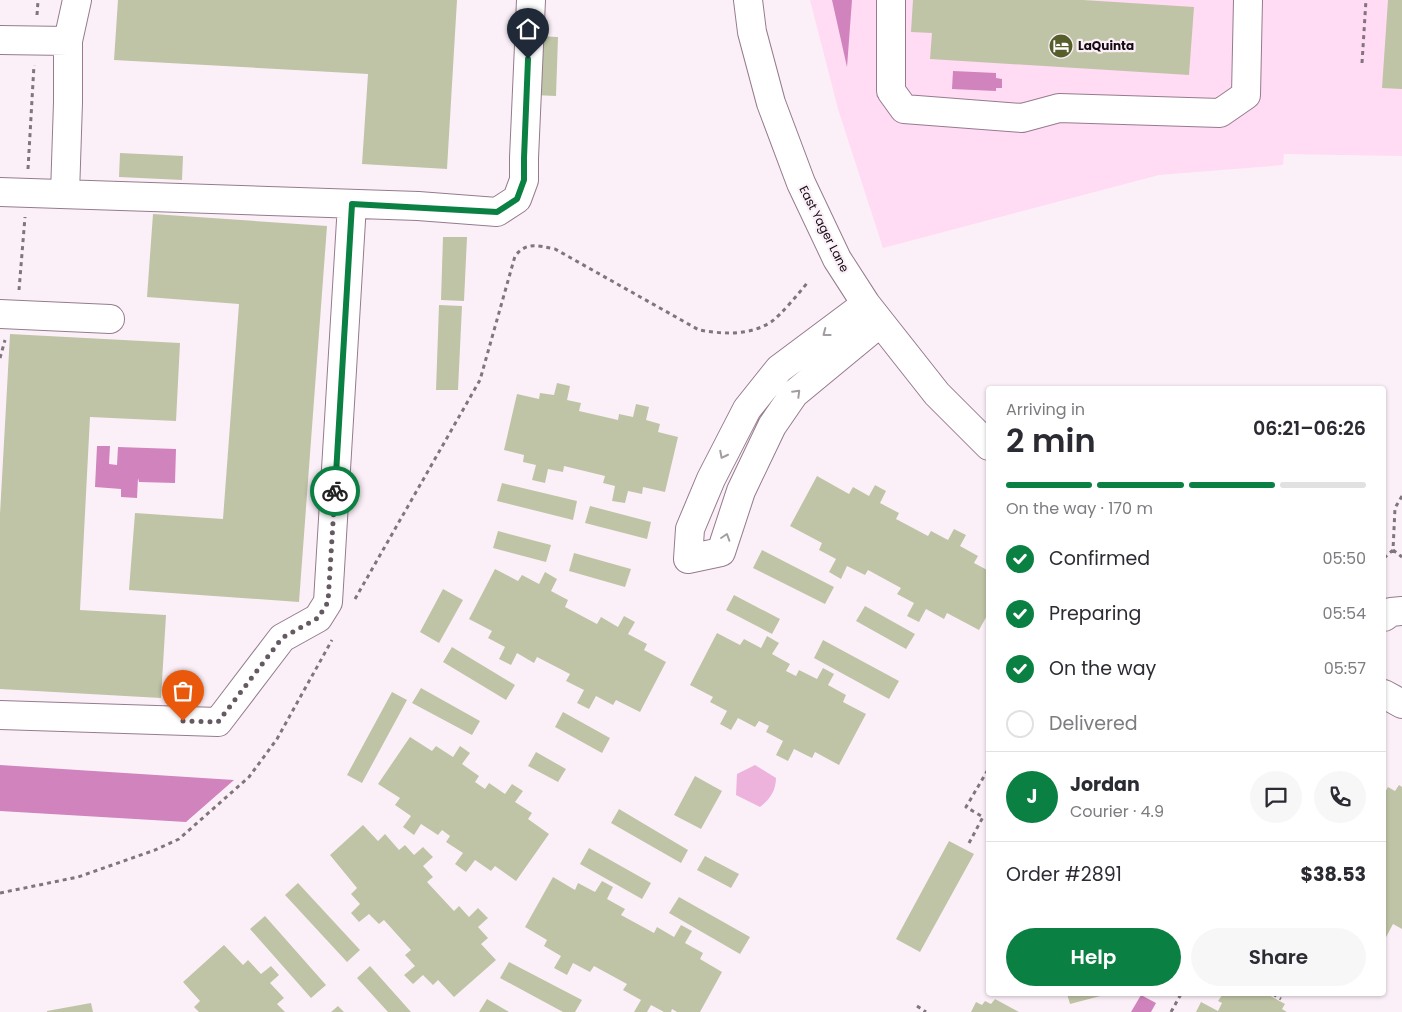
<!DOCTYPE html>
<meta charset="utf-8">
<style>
:root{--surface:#fff;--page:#f7f7f7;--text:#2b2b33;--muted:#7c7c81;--line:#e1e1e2;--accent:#0b8043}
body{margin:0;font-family:Poppins,sans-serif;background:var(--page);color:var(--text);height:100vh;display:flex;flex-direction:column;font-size:19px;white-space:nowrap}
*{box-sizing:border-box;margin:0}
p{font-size:16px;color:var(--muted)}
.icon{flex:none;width:28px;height:28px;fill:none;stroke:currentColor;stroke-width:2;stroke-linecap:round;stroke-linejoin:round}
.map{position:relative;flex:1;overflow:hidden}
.panel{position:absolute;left:986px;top:386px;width:400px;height:610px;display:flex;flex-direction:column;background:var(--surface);border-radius:5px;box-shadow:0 1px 4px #0004}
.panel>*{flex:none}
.pin{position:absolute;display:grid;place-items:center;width:42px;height:42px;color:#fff;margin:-51px -21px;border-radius:50% 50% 50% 0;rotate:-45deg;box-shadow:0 0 5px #0007}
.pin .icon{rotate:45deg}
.courier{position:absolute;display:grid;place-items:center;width:50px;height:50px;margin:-25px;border:4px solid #0b8043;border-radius:50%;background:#fff;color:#222;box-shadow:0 1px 6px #0007}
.overview em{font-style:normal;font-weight:600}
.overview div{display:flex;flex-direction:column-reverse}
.overview{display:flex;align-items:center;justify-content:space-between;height:85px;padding:0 20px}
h1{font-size:32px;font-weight:600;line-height:38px}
.bar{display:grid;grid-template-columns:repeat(4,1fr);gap:8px 5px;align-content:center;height:60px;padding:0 20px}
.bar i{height:6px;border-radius:4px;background:var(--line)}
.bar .on{background:var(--accent)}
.bar p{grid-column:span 4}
.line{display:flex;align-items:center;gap:12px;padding:0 20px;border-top:1px solid var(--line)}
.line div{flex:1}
.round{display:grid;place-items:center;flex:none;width:52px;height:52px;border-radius:26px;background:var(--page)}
ol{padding:0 20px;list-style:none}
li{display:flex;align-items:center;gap:15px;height:55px}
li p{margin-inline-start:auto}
li .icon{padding:5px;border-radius:50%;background:var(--accent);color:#fff;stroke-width:4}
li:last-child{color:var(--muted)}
li i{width:28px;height:28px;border:2px solid var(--line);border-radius:50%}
.primary-button{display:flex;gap:10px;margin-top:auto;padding:10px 20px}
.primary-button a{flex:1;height:58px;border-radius:30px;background:var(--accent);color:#fff;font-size:20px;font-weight:600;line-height:58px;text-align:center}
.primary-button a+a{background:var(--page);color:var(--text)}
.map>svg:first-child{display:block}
</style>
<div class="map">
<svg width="1402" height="1012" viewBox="0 0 1402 1012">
<rect width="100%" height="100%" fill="#fcf0f8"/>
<!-- built -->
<path fill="#ffdbf4" d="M810 0H1402V156L1284 154 1283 165 1159 175 883 248 838 109Z"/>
<!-- green -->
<path fill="#edb3dd" d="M755 765 776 778C776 791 769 800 760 807L736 795 737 774Z"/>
<!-- water -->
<path fill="#d083bc" d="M832 0H852L847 67Z
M953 71 996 73V78L1002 79V88H996V91L952 89Z
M97 446H110L109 464 117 465 118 447 176 449 175 483 139 482 138 478 137 498 121 497V489L95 487Z
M0 765 234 780 186 822 0 811Z
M1141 995 1156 1003 1151 1012H1131Z"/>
<!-- building -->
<path fill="#bfc4a6" d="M118 0H457L447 169 362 164 368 74 114 60Z
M913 0H1083L1194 7 1189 75 930 59 932 33 911 32Z
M1388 0H1402V89L1382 88Z
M536 36 558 37 556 96 534 95Z
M120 153 183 156 182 180 119 177Z
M153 214 327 226 299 602 129 590 135 513 223 519 239 304 147 297Z
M443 237H467L464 301 441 300Z
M439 305 462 306 458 390H436Z
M10 334 180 343 176 421 90 417 80 610 166 615 161 698 0 689V514Z
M557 383 570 386 567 400 581 403 579 411 618 420 619 414 633 417 636 404 649 407 646 420 660 424 658 432 678 437 665 492 643 487 642 494 628 491 625 503 612 501 615 486 603 483 605 476 564 466 563 472 548 469 545 483 532 480 536 465 523 462 524 455 504 450 517 394 539 399 540 393 554 395Z
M817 476 849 494 853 487 869 496 875 485 886 491 880 503 899 513 896 519 928 536 931 531 948 540 954 529 966 535 960 546 978 556 974 563 989 571V612L979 630 947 613 944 619 926 609 919 622 907 616 914 603 897 594 901 588 868 570 865 575 847 566 841 579 829 572 836 559 819 550 822 543 790 526Z
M502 483 577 501 573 520 497 501Z
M590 506 651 522 647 539 585 523Z
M498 531 551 545 546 562 493 548Z
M762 550 834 587 825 604 753 568Z
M574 553 631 569 625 587 569 571Z
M495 569 518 581 522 575 539 584 545 572 557 579 551 591 568 600 565 607 597 624 601 617 618 627 624 616 635 622 628 634 647 644 644 650 666 662 640 712 616 700 613 705 596 696 589 709 577 703 584 690 566 681 570 674 537 657 534 663 517 653 511 665 499 659 505 647 488 638 492 631 469 619Z
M443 589 463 600 439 643 420 632Z
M734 595 780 619 772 634 726 610Z
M865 606 915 634 906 649 856 621Z
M717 633 740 645 744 639 761 648 767 636 779 643 772 654 790 664 786 671 796 676 799 670 817 679 823 668 834 674 828 685 846 695 843 702 866 714 839 765 815 752 812 758 794 749 788 761 776 755 783 741 766 732 769 726 759 721 755 727 738 718 731 730 720 724 727 711 710 702 713 697 690 685Z
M823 640 899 681 889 699 814 658Z
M452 647 515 685 506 700 443 662Z
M421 688 480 721 472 735 412 703Z
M392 692 407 700 362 783 347 775Z
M563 712 610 738 602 753 555 727Z
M410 737 432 751 436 746 453 757 460 746 470 753 462 764 479 776 475 782 485 789 489 783 505 794 512 784 523 791 515 802 532 813 528 819 549 834 516 881 495 866 491 871 475 860 466 872 455 864 463 853 446 842 450 836 442 830 438 835 421 824 414 835 403 827 411 816 395 805 400 798 378 784Z
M536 752 566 769 558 782 528 766Z
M695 776 722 791 701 829 674 815Z
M1399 785 1402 787V929L1393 924 1384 941V794L1388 787 1395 791Z
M619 809 688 850 681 863 611 823Z
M363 825 378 841 385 834 399 850 405 845 414 855 423 847 433 857 423 866 433 877 427 882 454 911 459 906 469 917 478 908 488 918 478 927 488 938 481 944 496 960 454 997 438 980 433 985 423 975 413 984 404 975 415 966 405 955 411 950 384 920 379 924 369 914 359 922 351 913 360 904 351 894 357 888 330 855Z
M949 841 974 854 920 952 896 939Z
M589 848 651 883 642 899 580 864Z
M705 856 739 874 731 888 697 870Z
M553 877 575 890 578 883 595 892 602 881 613 887 607 899 625 909 621 915 654 933 657 927 674 937 681 925 692 931 685 943 703 953 700 959 722 972 700 1012H677L672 1009 671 1012H664L651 1005 647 1012H634L641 1000 623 990 627 984 594 966 590 972 573 963 567 975 554 968 561 956 544 946 547 940 525 927Z
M298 883 360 950 347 962 285 895Z
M679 897 750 937 740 954 669 913Z
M265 916 326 985 311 998 250 929Z
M224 945 243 965 248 960 261 974 271 966 279 975 270 983 284 998 277 1004 285 1012H199L194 1007 200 1001 183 982Z
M509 962 582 1000 575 1012H563L500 978Z
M370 966 411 1012H388L357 978Z
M1067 994H1108L1070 1004Z
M1223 994H1267L1285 1004 1282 1009 1287 1012H1196L1201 1002 1218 1011 1222 1003 1218 1001Z
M487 999 509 1012H479Z
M995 999 1019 1012H971L976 1002 982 1005 985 1001 991 1004Z
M91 1003 93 1012H47V1011Z
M338 1006 344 1012H331Z"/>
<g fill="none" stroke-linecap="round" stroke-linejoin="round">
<defs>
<path id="minor" d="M748 0 752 32 771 103 801 183 837 259 866 304 937 394 989 446
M891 0V91L904 109 1022 118 1059 108 1220 113 1246 95 1248 0
M0 40 68 41 77 0
M0 192 418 206 497 212 517 199 524 180V158L531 0
M65 194 68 102V41
M866 304 779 369 747 409 711 479 690 529 688 559 721 552 741 491 772 426 794 394 880 323
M0 314 110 319
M1384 617 1391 612 1402 611
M1384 694 1402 704
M0 715 218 722 282 638 318 618 328 602 352 204"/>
</defs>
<!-- minor casing -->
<use href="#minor" stroke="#957b8d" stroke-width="30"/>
<!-- path -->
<path stroke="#80757d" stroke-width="3" stroke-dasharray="4 4" stroke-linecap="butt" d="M37 15 38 1
M1362 63 1366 0
M28 169 34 65
M19 290 25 217
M0 358 5 340
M1393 550 1402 557
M1384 558 1393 550 1395 508 1402 496
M355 599 480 380 515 256C527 241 538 246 555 249L699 330C723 334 749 336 771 322 781 315 799 293 808 282
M969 843 983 817 966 807 989 768
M0 893 78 877 155 850 179 839 249 777 277 739 332 640
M1273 994 1281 999
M917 1006 926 1012
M1171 1012 1181 994"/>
<!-- minor -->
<use href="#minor" stroke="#fff" stroke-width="28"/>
</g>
<!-- one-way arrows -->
<defs><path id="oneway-chevron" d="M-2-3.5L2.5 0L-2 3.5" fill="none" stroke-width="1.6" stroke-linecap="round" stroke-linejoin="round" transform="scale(1.25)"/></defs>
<g stroke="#a19da0">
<use href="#oneway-chevron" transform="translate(826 333) rotate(143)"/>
<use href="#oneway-chevron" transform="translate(797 393) rotate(-45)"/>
<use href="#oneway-chevron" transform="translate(723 455) rotate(117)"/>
<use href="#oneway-chevron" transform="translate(726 537) rotate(-72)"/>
</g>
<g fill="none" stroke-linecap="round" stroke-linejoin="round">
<!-- done -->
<path stroke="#655a62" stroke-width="5" stroke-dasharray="0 9" d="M183 721 218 722 282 638 318 618 328 602 335 491"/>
<!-- route -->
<path stroke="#0b8043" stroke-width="6" d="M335 491 352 204 497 212 517 199 524 180V158L528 59"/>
</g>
<!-- icons -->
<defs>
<symbol id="hotel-disc" viewBox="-11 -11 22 22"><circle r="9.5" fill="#575e2c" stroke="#fcf0f8"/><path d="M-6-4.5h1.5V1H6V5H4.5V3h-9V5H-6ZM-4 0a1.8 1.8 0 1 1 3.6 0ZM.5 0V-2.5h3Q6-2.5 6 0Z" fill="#fff"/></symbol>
</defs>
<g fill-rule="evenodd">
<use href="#hotel-disc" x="1047" y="32" width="28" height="28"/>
</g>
<g text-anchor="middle" stroke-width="4.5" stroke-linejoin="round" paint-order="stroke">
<!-- poi labels -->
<g font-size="12" font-weight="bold" fill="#140a11" stroke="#fcf0f8" text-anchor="start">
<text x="1078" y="50">LaQuinta</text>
</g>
<!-- street labels -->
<g font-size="12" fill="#140a11" stroke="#fcf0f8">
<text transform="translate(824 229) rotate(63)" y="4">East Yager Lane</text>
</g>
</g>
</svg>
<div class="pin" style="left:183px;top:721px;background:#ea580c"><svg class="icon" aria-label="bag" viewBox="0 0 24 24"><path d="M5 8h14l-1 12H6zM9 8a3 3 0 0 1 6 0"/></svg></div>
<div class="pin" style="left:528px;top:59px;background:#1f2937"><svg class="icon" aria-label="home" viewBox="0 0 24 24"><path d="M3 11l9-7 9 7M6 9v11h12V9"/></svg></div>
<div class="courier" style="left:335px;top:491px"><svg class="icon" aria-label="bike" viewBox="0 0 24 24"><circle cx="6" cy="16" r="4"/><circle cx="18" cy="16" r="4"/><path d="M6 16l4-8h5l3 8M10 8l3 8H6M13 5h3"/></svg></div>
<section class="panel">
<div class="overview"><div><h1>2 min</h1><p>Arriving in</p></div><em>06:21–06:26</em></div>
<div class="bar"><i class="on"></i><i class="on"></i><i class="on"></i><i></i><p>On the way · 170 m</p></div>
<ol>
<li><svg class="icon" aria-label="check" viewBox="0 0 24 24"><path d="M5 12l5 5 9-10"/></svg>Confirmed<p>05:50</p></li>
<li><svg class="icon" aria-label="check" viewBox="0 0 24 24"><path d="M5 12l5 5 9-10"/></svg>Preparing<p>05:54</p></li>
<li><svg class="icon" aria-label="check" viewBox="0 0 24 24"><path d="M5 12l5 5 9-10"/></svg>On the way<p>05:57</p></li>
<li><i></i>Delivered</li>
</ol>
<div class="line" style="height:90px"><b class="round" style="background:var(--accent);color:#fff">J</b><div><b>Jordan</b><p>Courier · 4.9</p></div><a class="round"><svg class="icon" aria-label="chat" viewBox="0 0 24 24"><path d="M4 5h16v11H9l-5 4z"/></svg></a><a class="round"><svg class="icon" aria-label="phone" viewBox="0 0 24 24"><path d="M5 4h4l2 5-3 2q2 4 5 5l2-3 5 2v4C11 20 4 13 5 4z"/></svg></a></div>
<div class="line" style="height:65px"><div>Order #2891</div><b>$38.53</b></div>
<div class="primary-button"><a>Help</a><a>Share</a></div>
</section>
</div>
